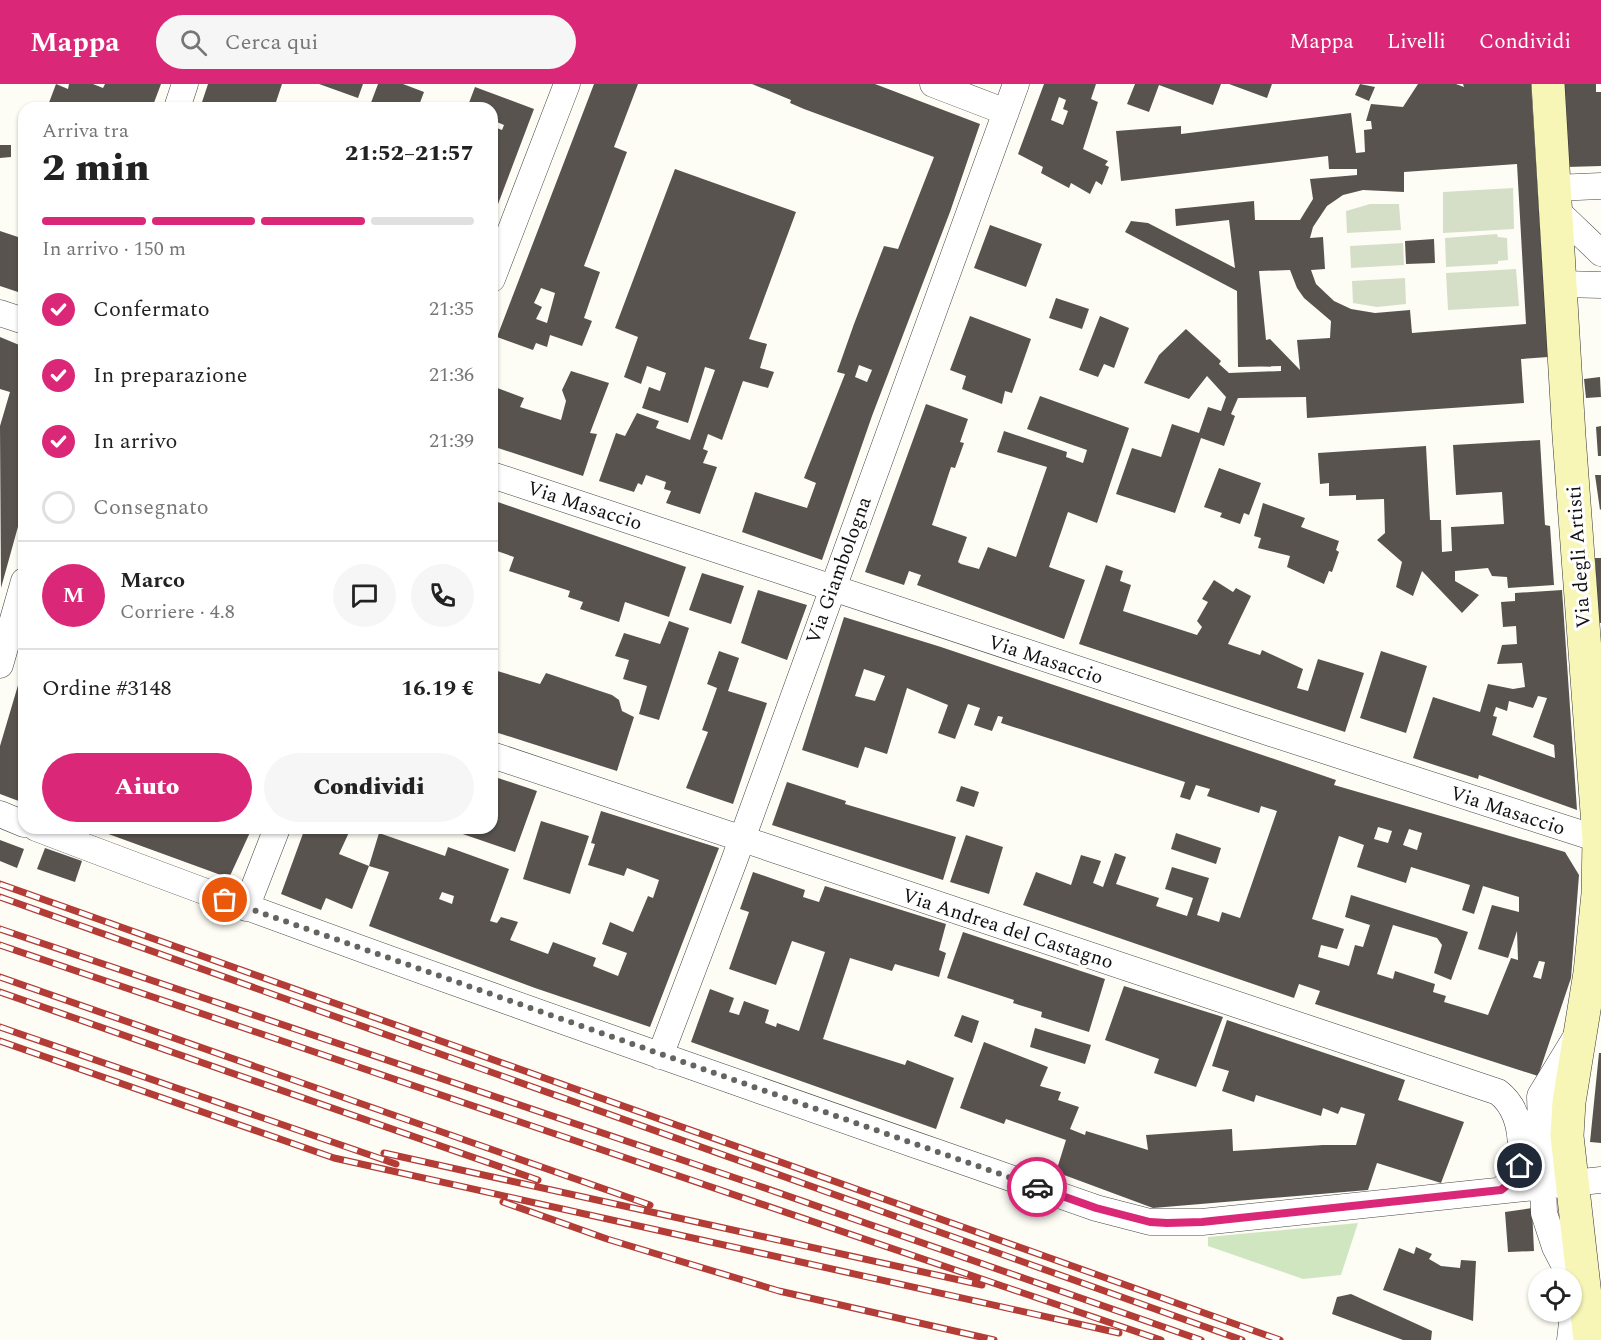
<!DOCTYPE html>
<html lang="it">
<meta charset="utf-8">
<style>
:root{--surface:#fff;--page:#f6f6f6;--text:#222;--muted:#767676;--line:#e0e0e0;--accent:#db2777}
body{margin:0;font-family:Spectral,serif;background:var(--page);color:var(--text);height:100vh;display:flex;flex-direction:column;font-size:22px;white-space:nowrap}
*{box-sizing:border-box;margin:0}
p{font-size:20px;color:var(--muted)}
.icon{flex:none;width:33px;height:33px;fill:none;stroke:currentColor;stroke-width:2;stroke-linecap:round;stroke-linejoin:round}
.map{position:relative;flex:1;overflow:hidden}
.sheet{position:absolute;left:18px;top:18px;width:480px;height:732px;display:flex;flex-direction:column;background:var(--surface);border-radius:18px;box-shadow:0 2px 4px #0004}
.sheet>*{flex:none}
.buttons{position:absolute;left:1528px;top:1184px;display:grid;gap:12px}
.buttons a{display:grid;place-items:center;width:54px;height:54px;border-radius:50%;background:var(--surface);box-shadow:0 2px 4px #0004;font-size:30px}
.pin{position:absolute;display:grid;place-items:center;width:51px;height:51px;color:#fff;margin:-26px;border:3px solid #fff;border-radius:50%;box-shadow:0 2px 6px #0007}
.courier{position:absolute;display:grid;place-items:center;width:60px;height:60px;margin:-30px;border:4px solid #db2777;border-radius:50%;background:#fff;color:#222;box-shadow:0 2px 8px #0007}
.summary em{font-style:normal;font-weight:800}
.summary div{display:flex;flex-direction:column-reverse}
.summary{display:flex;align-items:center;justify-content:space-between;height:102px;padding:0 24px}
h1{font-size:39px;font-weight:800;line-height:45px}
.bar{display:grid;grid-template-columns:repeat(4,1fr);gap:9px 6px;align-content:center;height:72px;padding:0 24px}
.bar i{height:8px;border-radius:4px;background:var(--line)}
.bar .active{background:var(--accent)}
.bar p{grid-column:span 4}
.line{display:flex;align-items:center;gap:15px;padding:0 24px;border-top:2px solid var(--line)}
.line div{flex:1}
.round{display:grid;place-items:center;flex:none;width:63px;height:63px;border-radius:32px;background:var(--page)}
ol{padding:0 24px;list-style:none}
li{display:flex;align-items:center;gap:18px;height:66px}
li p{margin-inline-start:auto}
li .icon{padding:6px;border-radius:50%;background:var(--accent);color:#fff;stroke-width:4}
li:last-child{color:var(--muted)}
li i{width:33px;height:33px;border:3px solid var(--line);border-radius:50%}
.button{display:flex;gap:12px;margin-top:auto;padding:12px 24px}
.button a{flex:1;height:69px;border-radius:36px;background:var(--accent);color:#fff;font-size:24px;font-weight:800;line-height:69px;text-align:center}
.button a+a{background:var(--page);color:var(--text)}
header{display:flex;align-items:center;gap:36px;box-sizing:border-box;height:84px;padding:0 30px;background:var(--accent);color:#fff}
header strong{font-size:28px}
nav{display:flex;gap:33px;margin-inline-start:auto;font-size:21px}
.search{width:420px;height:54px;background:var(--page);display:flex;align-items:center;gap:15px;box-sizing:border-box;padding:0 21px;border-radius:33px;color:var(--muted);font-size:22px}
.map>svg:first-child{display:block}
</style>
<header>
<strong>Mappa</strong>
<div class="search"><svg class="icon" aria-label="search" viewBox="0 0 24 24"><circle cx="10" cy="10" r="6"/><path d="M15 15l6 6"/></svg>Cerca qui</div>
<nav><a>Mappa</a><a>Livelli</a><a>Condividi</a></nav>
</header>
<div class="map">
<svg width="1601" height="1256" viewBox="0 0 1601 1256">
<rect width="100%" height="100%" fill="#fefdf5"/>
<!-- green -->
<path fill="#d0e6c1" d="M1358 1139 1341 1191 1303 1195 1208 1162V1153Z"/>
<!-- cemetery -->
<path fill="#d5dfc7" d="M1513 104 1514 145 1443 149V108Z
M1370 120H1399L1401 146 1347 149 1346 127Z
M1497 150 1498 153 1507 154 1508 176 1498 177V180L1446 183 1445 154Z
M1403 159 1404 181 1351 184 1350 162Z
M1516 185 1519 222 1448 226 1446 189Z
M1405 194 1406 220 1377 223 1353 219 1352 197Z"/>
<!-- building -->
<path fill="#58534e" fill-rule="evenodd" d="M56 0 68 5 69 0H93L103 4 105 0H161L152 24H94L83 20 81 24H47Z
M208 0H282L274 24H200Z
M319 0H363L358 14Z
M378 0H403L424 8 418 24H391L393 21 387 19 384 24H369Z
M594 0H638L614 63 627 68 584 182 600 188 584 234 592 237 582 262 550 251 547 263 536 259 533 266 497 253ZM541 204 555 209 547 239 536 235 542 223 534 219Z
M752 0H875L980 40 950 128 872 332 822 476 742 448 755 408 807 424 816 399 804 394 845 290 837 288 854 240 884 162 898 165 934 73 804 25 790 19 791 16ZM859 281 872 286 867 298 855 293Z
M1044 0H1096L1091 15 1098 18 1083 65 1108 77 1105 81 1109 83 1102 101 1096 97 1090 110 1071 99 1069 104 1041 89 1043 83 1018 70ZM1059 13 1066 16 1063 25 1068 27 1063 41 1051 36Z
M1135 0H1221L1213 21 1159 1 1149 28 1127 20Z
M1229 0H1272L1267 14Z
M1360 0 1375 3 1369 17 1355 11Z
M1418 0H1456L1464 3 1463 0H1531L1548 273 1521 275 1524 319 1307 334 1306 313 1238 314 1231 330 1235 332 1224 362 1201 354 1175 429 1116 410 1132 364 1161 373 1172 340 1199 349 1208 323 1221 327 1226 313 1207 292 1189 315 1144 299 1159 271 1186 245 1221 277 1219 280 1229 289 1281 287V282L1238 283 1237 207 1125 148 1131 137 1148 139 1235 184 1229 136 1176 142 1175 125 1254 117 1255 136H1300L1313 115 1310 95 1357 91V85H1329L1328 72 1121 97 1116 47 1181 42V50L1351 29 1356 69 1365 68 1364 46 1372 45 1371 37H1366L1371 20 1403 23ZM1517 80 1526 240 1412 249 1410 226 1375 229 1351 225 1334 217 1316 200 1311 186 1325 185 1323 153 1310 154 1313 143 1327 122 1343 111 1363 106 1404 108V88ZM1290 186 1297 204 1304 214 1331 237 1330 254 1297 256 1300 286 1270 255 1266 256 1259 187Z
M1562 0H1596V8H1601V82L1567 83Z
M475 3 534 25 492 136V42L502 46 504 41 492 36V24H467Z
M0 61H11V73L0 74Z
M675 85 796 128 749 255 767 260 760 284 774 288 768 304 743 297 722 356 708 350 703 365 708 367 703 379 717 383 700 430 666 419 671 407 664 405 666 398 646 391 642 401 638 399 634 408 599 397 616 349 625 352 637 329 659 337 656 344 690 356 715 286 705 283 688 339 642 324 649 303 660 307 666 289 647 282 641 300 624 293 638 253 615 244Z
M990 141 1042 160 1026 203 974 184Z
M0 147 24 155V210L0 202Z
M1434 155 1435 179 1406 180 1405 157Z
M1056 214 1089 225 1082 245 1049 234Z
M970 232 1031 255 1012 309 1005 307 1002 320 962 305 966 292 950 286Z
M1100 232 1129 244 1114 284 1104 280 1098 293 1079 286Z
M0 253 24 263V421L1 504 0 342 10 308 0 305Z
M571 287 609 299 590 349 597 350 583 392 492 362V302L524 314 520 323 561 336 566 317 562 306Z
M1600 293 1601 313 1586 314 1584 295Z
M1040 312 1129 344 1097 439 1068 428 1049 483 1085 496 1064 555 917 501 921 491 909 487 904 501 865 488 926 320 968 335 960 358 964 359 955 384 951 383 932 441 967 453 958 478 961 480 979 485 988 463 1016 473 1047 383 997 368 1004 347 1067 368 1066 373 1083 379 1087 366 1027 345Z
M1601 342V372H1598L1596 343Z
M1540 356 1545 441 1550 442 1554 501 1508 504 1507 493 1492 492 1488 484 1455 487V497L1479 511 1462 529 1422 487 1413 512 1396 503 1402 478 1377 456 1385 449 1384 415 1356 416V411L1329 412V399L1320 400 1318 369 1426 362 1430 436H1441L1442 468 1452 467 1451 443 1504 440 1502 408 1456 411 1453 361Z
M1219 384 1261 399 1249 431 1244 429 1240 440 1220 433 1222 429 1204 423Z
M1595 391H1601V425L1600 426Z
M492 416 686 483 669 533 625 518 619 538 580 525 583 518 568 513 570 507 509 487 514 473 497 467 494 477 492 476Z
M1263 419 1305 434 1301 443 1339 457 1336 466 1339 468 1332 488 1329 487 1324 500 1287 483 1290 472 1258 464 1261 454 1254 452Z
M1595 474H1601V539H1599Z
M1106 481 1123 487 1120 497 1131 501 1123 527 1197 551 1202 543 1197 537 1208 518 1202 515 1214 496 1233 508 1236 504 1251 512 1228 560 1260 571 1262 566 1303 585 1297 604 1308 607 1318 575 1364 589 1345 648 1079 560Z
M702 489 744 502 731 540 689 526Z
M758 506 807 521 787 576 741 559Z
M1562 506 1577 726 1479 691 1478 695 1413 674 1433 613 1480 628 1488 600 1513 605 1525 603 1522 579 1497 580 1502 561 1517 560 1516 542 1503 543 1501 518 1515 517V509ZM1538 612 1547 614 1533 653 1554 661 1555 674 1492 651 1497 633 1493 632 1496 623 1507 627 1509 617 1533 624Z
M844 533 941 563 1292 681 1336 696 1334 701 1565 768 1579 791 1571 894 1538 992 1315 920 1320 907 1299 900 1294 914 1023 821 1036 788 1071 801 1081 771 1101 777 1093 799 1103 803 1115 769 1126 773 1116 800 1159 814 1156 822 1187 832 1193 814 1165 805 1172 783 1209 794 1197 831 1219 838 1222 828 1240 834 1277 727 1261 722 1259 729 1207 712 1210 705 1196 701 1190 716 1180 713 1185 698 1001 639 1003 633 998 632 992 647 974 641 980 624 968 620 955 655 938 649 948 621 907 604 887 670 865 663 858 684 802 666ZM864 585 885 592 875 617 855 612ZM1378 743 1392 747 1388 759 1374 755ZM1409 745 1422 749 1417 766 1403 761ZM1339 752 1364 761 1357 783 1406 799 1411 783 1470 801 1462 826 1474 830 1483 802 1519 813V828L1492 821 1478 865 1508 874 1517 847 1518 876 1511 874 1488 931 1444 918 1446 912 1433 908 1435 900 1395 887 1393 895 1377 890 1393 841 1437 854 1442 861 1434 889 1451 896 1468 848 1351 811 1345 833 1370 841 1363 863 1355 861 1349 882 1318 873 1321 861 1337 865 1344 845 1312 835ZM1539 877 1545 878 1541 895 1533 893Z
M669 537 689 544 659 636 639 630 647 602 623 595 629 576 615 572 624 549 660 560Z
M719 567 739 574 728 607 767 619 733 720 686 704 708 648 702 646 717 604 707 600Z
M1381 567 1427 582 1406 649 1360 634Z
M24 581V719L0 710V662Z
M494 586 540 600 546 589 612 611 619 616 622 627 634 633 617 687 492 647Z
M492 692 537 707 515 768 454 747 455 744H492Z
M787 698 846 717 845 720 956 753 943 796 772 741Z
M961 702 979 708 974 723 956 717Z
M601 727 719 764 650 943 535 904 369 842 389 788 369 782 352 825 326 814 321 826 281 810 305 744H351L339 770 369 782 379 749 445 772 448 763 509 785 490 837 497 839 501 833 518 838 510 856 548 870 553 858 596 874 593 882 618 892 627 869 602 860 610 838 633 848 648 812 653 814 659 796 627 784 624 792 588 781 595 760 591 759ZM442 808 454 812 452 820 439 815Z
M541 737 589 752 570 810 523 795Z
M92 744H252L229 794Z
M1176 749 1221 764 1216 780 1171 765Z
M966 751 1003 763 989 810 950 798Z
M0 756 24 765 17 784 0 777Z
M45 764 82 777 75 798 37 785Z
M753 788 805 806 803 813 819 818 825 802 946 840 939 866 946 869 939 893 895 880 892 887 850 874 823 955 905 981 907 976 954 994 936 1045 691 958 710 905 734 914 729 928 739 931 744 917 769 926 765 939 776 943 777 939 799 947 825 868 792 857 776 901 729 885 749 828 740 825Z
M963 848 1105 895 1089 948 1041 933 1042 928 1013 919 1014 916 947 894Z
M1124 902 1223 933 1196 1003 1154 989 1159 975 1105 956Z
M962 931 979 937 972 959 954 952Z
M1227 936 1405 996 1398 1016 1464 1038 1441 1099 1377 1079 1368 1106 1153 1124 1056 1088 1066 1056 1006 1035 1004 1040 960 1024 984 958 1048 983 1040 1002 1061 1008 1058 1016 1079 1023 1070 1045 1085 1051 1086 1047 1148 1066 1146 1051 1232 1045 1233 1067 1323 1061H1356L1365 1030 1341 1023 1338 1030 1323 1024 1321 1032 1256 1011 1254 1018 1222 1007 1229 987 1212 982Z
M1035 944 1091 961 1085 980 1030 963Z
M1599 969H1601V1059L1590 1058Z
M1532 1124 1534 1167 1508 1168 1505 1128Z
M1416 1163 1432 1170 1429 1175 1441 1182 1460 1184 1461 1176 1476 1177 1473 1237 1383 1206 1399 1164 1414 1170Z
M1351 1210 1432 1247 1431 1256H1403L1332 1230 1337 1213Z"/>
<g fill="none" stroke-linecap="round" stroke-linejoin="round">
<defs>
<path id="street" d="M933 0 1006 28
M177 24 185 0
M1554 104 1601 102
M1556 126 1601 169
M492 195 567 0
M1562 200 1601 201
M0 229 24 237
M492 391 1252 643 1601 756
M0 581 24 497
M492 671 1498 1008C1523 1027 1523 1061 1519 1089L1501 1106
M0 730 24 740
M36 744C387 878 742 1000 1096 1124L1150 1138H1202L1601 1096
M246 824 277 744
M660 972 734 777 1016 0
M1570 1192 1555 1163 1544 1129 1540 1012 1576 953
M1570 1256 1573 1230"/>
<path id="secondary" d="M1548 0 1569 352 1599 755 1598 810 1590 889 1569 1018 1567 1052 1590 1256"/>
</defs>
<!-- street casing -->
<use href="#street" stroke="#444" stroke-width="27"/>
<!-- secondary casing -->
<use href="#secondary" stroke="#333" stroke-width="34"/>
<!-- street -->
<use href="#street" stroke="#fff" stroke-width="26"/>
<!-- secondary -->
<use href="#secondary" stroke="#f7f6b7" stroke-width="33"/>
<defs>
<path id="rail" d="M0 800 1280 1256
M0 813 1242 1256
M0 845 759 1102 1201 1256
M0 861 1161 1256
M0 893 650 1121
M0 908 538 1096
M0 943 396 1080
M0 957 334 1074 1119 1249
M384 1069 982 1201
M503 1118 607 1155 779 1207 994 1256"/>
</defs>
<!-- rail casing -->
<use href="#rail" stroke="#b33d36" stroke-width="7"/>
<!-- rail -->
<use href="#rail" stroke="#fff" stroke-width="4.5" stroke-dasharray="14" stroke-linecap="butt"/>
</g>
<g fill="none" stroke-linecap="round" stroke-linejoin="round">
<!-- done -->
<path stroke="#646461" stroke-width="6" stroke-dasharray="0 10.8" d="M225 816 1037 1103"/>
<!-- route -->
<path stroke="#db2777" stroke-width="8" d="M1037 1103 1096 1124 1150 1138 1167 1139 1202 1138 1501 1106 1515 1095 1520 1082"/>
</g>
<g text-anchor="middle" stroke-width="6" stroke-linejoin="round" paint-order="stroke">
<!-- street labels -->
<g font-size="20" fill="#111" stroke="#fff">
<text transform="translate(585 421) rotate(18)" y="7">Via Masaccio</text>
<text transform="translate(1578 473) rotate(-94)" y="7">Via degli Artisti</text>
<text transform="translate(838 486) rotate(-70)" y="7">Via Giambologna</text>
<text transform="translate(1046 575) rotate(18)" y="7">Via Masaccio</text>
<text transform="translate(1508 726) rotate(18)" y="7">Via Masaccio</text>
<text transform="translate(1008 844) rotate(18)" y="7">Via Andrea del Castagno</text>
</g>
</g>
</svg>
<div class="buttons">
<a><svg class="icon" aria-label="locate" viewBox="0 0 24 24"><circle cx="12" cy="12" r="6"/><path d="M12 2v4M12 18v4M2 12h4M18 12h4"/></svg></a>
</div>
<div class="pin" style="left:225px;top:816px;background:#ea580c"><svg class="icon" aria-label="bag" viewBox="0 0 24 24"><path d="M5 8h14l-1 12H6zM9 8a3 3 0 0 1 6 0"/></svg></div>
<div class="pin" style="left:1520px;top:1082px;background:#1f2937"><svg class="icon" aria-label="home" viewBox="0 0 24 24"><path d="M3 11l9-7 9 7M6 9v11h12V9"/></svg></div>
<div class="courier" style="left:1037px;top:1103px"><svg class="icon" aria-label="car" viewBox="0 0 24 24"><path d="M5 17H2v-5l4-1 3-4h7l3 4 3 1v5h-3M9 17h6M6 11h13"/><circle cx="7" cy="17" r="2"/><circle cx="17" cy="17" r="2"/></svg></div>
<section class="sheet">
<div class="summary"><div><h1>2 min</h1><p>Arriva tra</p></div><em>21:52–21:57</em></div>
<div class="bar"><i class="active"></i><i class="active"></i><i class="active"></i><i></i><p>In arrivo · 150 m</p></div>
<ol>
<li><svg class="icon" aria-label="check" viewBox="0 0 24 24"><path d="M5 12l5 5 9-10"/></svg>Confermato<p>21:35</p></li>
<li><svg class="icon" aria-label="check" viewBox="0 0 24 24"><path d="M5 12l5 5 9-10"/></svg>In preparazione<p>21:36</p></li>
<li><svg class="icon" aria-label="check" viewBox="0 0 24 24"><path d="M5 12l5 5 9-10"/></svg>In arrivo<p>21:39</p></li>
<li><i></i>Consegnato</li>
</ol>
<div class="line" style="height:108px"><b class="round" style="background:var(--accent);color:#fff">M</b><div><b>Marco</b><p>Corriere · 4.8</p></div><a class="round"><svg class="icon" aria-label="chat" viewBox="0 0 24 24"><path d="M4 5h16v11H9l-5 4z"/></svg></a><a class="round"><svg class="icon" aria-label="phone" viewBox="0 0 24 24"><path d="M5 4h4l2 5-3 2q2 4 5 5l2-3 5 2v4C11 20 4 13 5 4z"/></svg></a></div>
<div class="line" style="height:78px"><div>Ordine #3148</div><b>16.19 €</b></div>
<div class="button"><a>Aiuto</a><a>Condividi</a></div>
</section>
</div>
